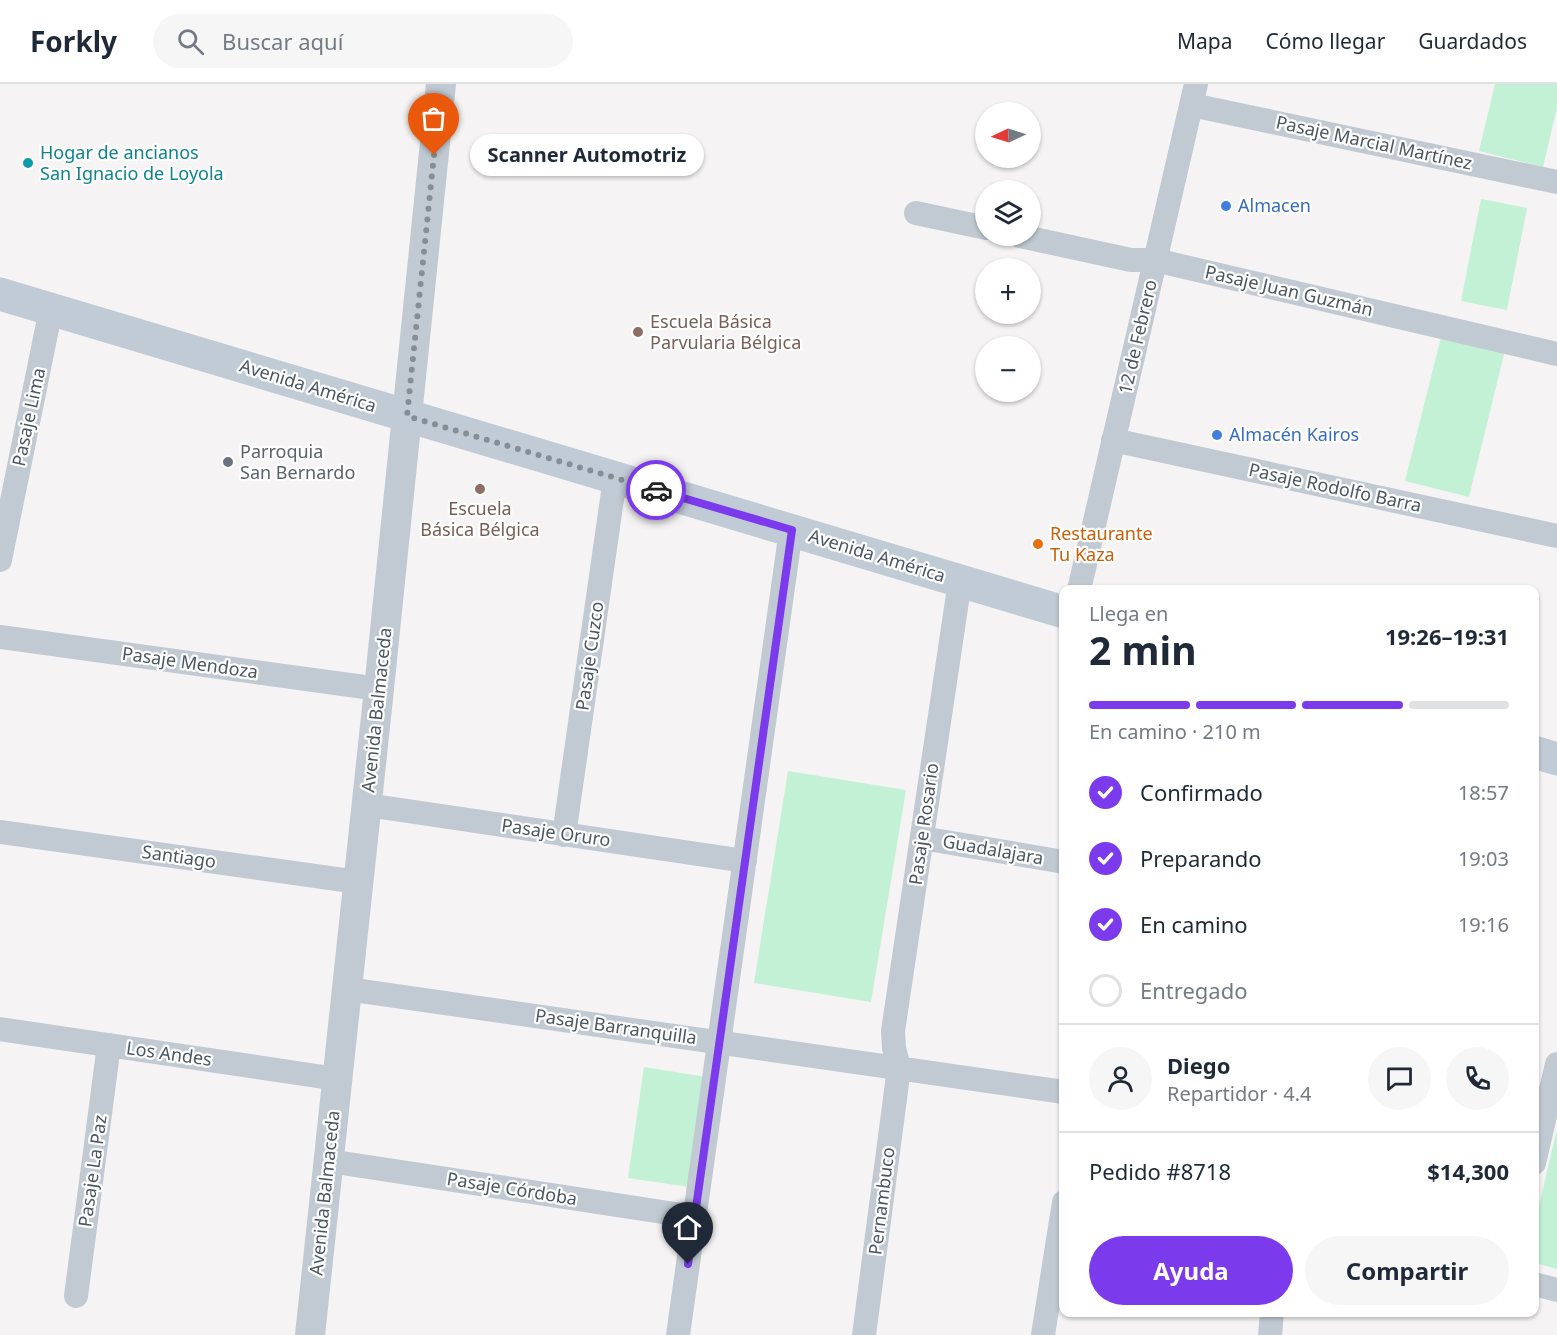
<!DOCTYPE html>
<html lang="es">
<meta charset="utf-8">
<style>
:root{--surface:#fff;--page:#f6f6f7;--text:#1f2937;--muted:#747a83;--line:#e0e1e3;--accent:#7c3aed}
body{margin:0;font-family:"Noto Sans",sans-serif;background:var(--page);color:var(--text);height:100vh;display:flex;flex-direction:column;font-size:22px;white-space:nowrap}
*{box-sizing:border-box;margin:0}
p{font-size:20px;color:var(--muted)}
.icon{flex:none;width:33px;height:33px;fill:none;stroke:currentColor;stroke-width:2;stroke-linecap:round;stroke-linejoin:round}
.map{position:relative;flex:1;overflow:hidden}
.drawer{position:absolute;left:1059px;top:501px;width:480px;height:732px;display:flex;flex-direction:column;background:var(--surface);border-radius:12px;box-shadow:0 2px 4px #0004}
.drawer>*{flex:none}
.needle{width:39px;rotate:266deg}
.fabs{position:absolute;left:975px;top:18px;display:grid;gap:12px}
.fabs a{display:grid;place-items:center;width:66px;height:66px;border-radius:50%;background:var(--surface);box-shadow:0 2px 4px #0004;font-size:30px}
.pin{position:absolute;display:grid;place-items:center;width:51px;height:51px;color:#fff;margin:-62px -26px;border-radius:50% 50% 50% 0;rotate:-45deg;box-shadow:0 0 6px #0007}
.pin .icon{rotate:45deg}
.courier{position:absolute;display:grid;place-items:center;width:60px;height:60px;margin:-30px;border:4px solid #7c3aed;border-radius:50%;background:#fff;color:#222;box-shadow:0 2px 8px #0007}
.bubble{position:absolute;height:42px;border-radius:21px;background:var(--surface);box-shadow:0 2px 4px #0004;font-size:20px;font-weight:700;line-height:42px;text-align:center}
.head em{font-style:normal;font-weight:700}
.head div{display:flex;flex-direction:column-reverse}
.head{display:flex;align-items:center;justify-content:space-between;height:102px;padding:0 30px}
h1{font-size:39px;font-weight:700;line-height:45px}
.bar{display:grid;grid-template-columns:repeat(4,1fr);gap:9px 6px;align-content:center;height:72px;padding:0 30px}
.bar i{height:8px;border-radius:4px;background:var(--line)}
.bar .current{background:var(--accent)}
.bar p{grid-column:span 4}
.line{display:flex;align-items:center;gap:15px;padding:0 30px;border-top:2px solid var(--line)}
.line div{flex:1}
.round{display:grid;place-items:center;flex:none;width:63px;height:63px;border-radius:32px;background:var(--page)}
ol{padding:0 30px;list-style:none}
li{display:flex;align-items:center;gap:18px;height:66px}
li p{margin-inline-start:auto}
li .icon{padding:6px;border-radius:50%;background:var(--accent);color:#fff;stroke-width:4}
li:last-child{color:var(--muted)}
li i{width:33px;height:33px;border:3px solid var(--line);border-radius:50%}
.cta{display:flex;gap:12px;margin-top:auto;padding:12px 30px}
.cta a{flex:1;height:69px;border-radius:36px;background:var(--accent);color:#fff;font-size:24px;font-weight:700;line-height:69px;text-align:center}
.cta a+a{background:var(--page);color:var(--text)}
header{display:flex;align-items:center;gap:36px;box-sizing:border-box;height:84px;padding:0 30px;background:var(--surface);border-bottom:2px solid var(--line)}
header strong{font-size:28px}
nav{display:flex;gap:33px;margin-inline-start:auto;font-size:21px}
.search{width:420px;height:54px;background:var(--page);display:flex;align-items:center;gap:15px;box-sizing:border-box;padding:0 21px;border-radius:33px;color:var(--muted);font-size:22px}
.map>svg:first-child{display:block}
</style>
<header>
<strong>Forkly</strong>
<div class="search"><svg class="icon" aria-label="search" viewBox="0 0 24 24"><circle cx="10" cy="10" r="6"/><path d="M15 15l6 6"/></svg>Buscar aquí</div>
<nav><a>Mapa</a><a>Cómo llegar</a><a>Guardados</a></nav>
</header>
<div class="map">
<svg width="1557" height="1251" viewBox="0 0 1557 1251">
<rect width="100%" height="100%" fill="#f5f3f3"/>
<!-- green -->
<path fill="#c3f1d5" d="M1495 0H1557V24L1543 83 1479 67Z
M1481 115 1527 124 1507 226 1461 217Z
M1442 249 1505 266 1469 413 1405 397Z
M788 687 906 706 871 918 754 899Z
M644 983 706 993 689 1103 628 1094Z
M1557 1045V1185L1535 1179V1139Z"/>
<g fill="none" stroke-linecap="round" stroke-linejoin="round">
<!-- minor -->
<path stroke="#c1cad2" stroke-width="24" d="M1192 21 1557 98
M916 129 986 144
M1020 152 1131 176H1155L1557 270
M1113 356 1557 452
M0 476 51 225
M1079 506 1196 0
M0 553 379 605
M367 721 745 777
M0 748 358 798
M564 751 615 394
M922 754 1064 778
M347 905 1064 1008
M0 945 337 995
M329 1077 695 1133
M1534 1079 1557 980
M1534 1200 1557 1206
M76 1212 109 961
M678 1251 791 446
M864 1251 899 984 894 964 893 947 960 497
M1043 1251 1064 1118
M1270 1251 1272 1228"/>
<!-- tertiary -->
<path stroke="#c1cad2" stroke-width="30" d="M310 1251 379 605 441 0"/>
<!-- secondary -->
<path stroke="#c1cbd6" stroke-width="33" d="M0 210 1064 528
M1534 668 1557 675"/>
</g>
<g fill="none" stroke-linecap="round" stroke-linejoin="round">
<!-- done -->
<path stroke="#868d94" stroke-width="6" stroke-dasharray="0 10.8" d="M434 71 407 332 656 406"/>
<!-- route -->
<path stroke="#7c3aed" stroke-width="8" d="M656 406 792 446 688 1180"/>
</g>
<!-- markers -->
<circle fill="#0f9aa8" stroke="#fff" stroke-width="2" cx="28" cy="79" r="6"/>
<g fill="#3f7fe0" stroke="#fff" stroke-width="2">
<circle cx="1226" cy="122" r="6"/>
<circle cx="1217" cy="351" r="6"/>
</g>
<g fill="#8d6e63" stroke="#fff" stroke-width="2">
<circle cx="638" cy="248" r="6"/>
<circle cx="480" cy="405" r="6"/>
</g>
<circle fill="#6b7280" stroke="#fff" stroke-width="2" cx="228" cy="378" r="6"/>
<circle fill="#e8710a" stroke="#fff" stroke-width="2" cx="1038" cy="460" r="6"/>
<g text-anchor="middle" stroke-width="4.5" stroke-linejoin="round" paint-order="stroke">
<!-- street labels -->
<g font-size="18" fill="#4a5661" stroke="#fff">
<text transform="translate(1374 59) rotate(12)" y="6">Pasaje Marcial Martínez</text>
<text transform="translate(1289 207) rotate(13)" y="6">Pasaje Juan Guzmán</text>
<text transform="translate(1138 253) rotate(-77)" y="6">12 de Febrero</text>
<text transform="translate(308 302) rotate(17)" y="6">Avenida América</text>
<text transform="translate(29 333) rotate(-78)" y="6">Pasaje Lima</text>
<text transform="translate(1335 404) rotate(12)" y="6">Pasaje Rodolfo Barra</text>
<text transform="translate(877 472) rotate(17)" y="6">Avenida América</text>
<text transform="translate(590 572) rotate(-82)" y="6">Pasaje Cuzco</text>
<text transform="translate(190 579) rotate(8)" y="6">Pasaje Mendoza</text>
<text transform="translate(377 626) rotate(-84)" y="6">Avenida Balmaceda</text>
<text transform="translate(924 740) rotate(-82)" y="6">Pasaje Rosario</text>
<text transform="translate(556 749) rotate(8)" y="6">Pasaje Oruro</text>
<text transform="translate(993 766) rotate(10)" y="6">Guadalajara</text>
<text transform="translate(179 773) rotate(8)" y="6">Santiago</text>
<text transform="translate(616 943) rotate(8)" y="6">Pasaje Barranquilla</text>
<text transform="translate(169 970) rotate(8)" y="6">Los Andes</text>
<text transform="translate(93 1087) rotate(-82)" y="6">Pasaje La Paz</text>
<text transform="translate(512 1105) rotate(9)" y="6">Pasaje Córdoba</text>
<text transform="translate(325 1109) rotate(-84)" y="6">Avenida Balmaceda</text>
<text transform="translate(882 1117) rotate(-83)" y="6">Pernambuco</text>
</g>
<!-- culture labels -->
<g font-size="18" fill="#0d838f" stroke="#fff" text-anchor="start">
<text x="40" y="75">Hogar de ancianos<tspan x="40" dy="21">San Ignacio de Loyola</tspan></text>
</g>
<!-- shop labels -->
<g font-size="18" fill="#366cbe" stroke="#fff" text-anchor="start">
<text x="1238" y="128">Almacen</text>
<text x="1229" y="357">Almacén Kairos</text>
</g>
<!-- education labels -->
<g font-size="18" fill="#785e54" stroke="#fff" text-anchor="start">
<text x="650" y="244">Escuela Básica<tspan x="650" dy="21">Parvularia Bélgica</tspan></text>
<text x="480" y="431" text-anchor="middle">Escuela<tspan x="480" dy="21">Básica Bélgica</tspan></text>
</g>
<!-- worship labels -->
<g font-size="18" fill="#5b616d" stroke="#fff" text-anchor="start">
<text x="240" y="374">Parroquia<tspan x="240" dy="21">San Bernardo</tspan></text>
</g>
<!-- food labels -->
<g font-size="18" fill="#c56008" stroke="#fff" text-anchor="start">
<text x="1050" y="456">Restaurante<tspan x="1050" dy="21">Tu Kaza</tspan></text>
</g>
</g>
</svg>
<div class="fabs">
<a><svg class="needle" viewBox="-14 -14 28 28"><path d="M0-13l5 13h-10z" fill="#e53935"/><path d="M0 13l5-13h-10z" fill="#747a83"/></svg></a>
<a><svg class="icon" aria-label="layers" viewBox="0 0 24 24"><path d="M12 4l9 5-9 5-9-5zM3 14l9 5 9-5"/></svg></a>
<a>+</a>
<a>−</a>
</div>
<div class="pin" style="left:434px;top:71px;background:#ea580c"><svg class="icon" aria-label="bag" viewBox="0 0 24 24"><path d="M5 8h14l-1 12H6zM9 8a3 3 0 0 1 6 0"/></svg></div>
<div class="pin" style="left:688px;top:1180px;background:#1f2937"><svg class="icon" aria-label="home" viewBox="0 0 24 24"><path d="M3 11l9-7 9 7M6 9v11h12V9"/></svg></div>
<div class="courier" style="left:656px;top:406px"><svg class="icon" aria-label="car" viewBox="0 0 24 24"><path d="M5 17H2v-5l4-1 3-4h7l3 4 3 1v5h-3M9 17h6M6 11h13"/><circle cx="7" cy="17" r="2"/><circle cx="17" cy="17" r="2"/></svg></div>
<div class="bubble" style="left:470px;top:50px;width:234px">Scanner Automotriz</div>
<section class="drawer">
<div class="head"><div><h1>2 min</h1><p>Llega en</p></div><em>19:26–19:31</em></div>
<div class="bar"><i class="current"></i><i class="current"></i><i class="current"></i><i></i><p>En camino · 210 m</p></div>
<ol>
<li><svg class="icon" aria-label="check" viewBox="0 0 24 24"><path d="M5 12l5 5 9-10"/></svg>Confirmado<p>18:57</p></li>
<li><svg class="icon" aria-label="check" viewBox="0 0 24 24"><path d="M5 12l5 5 9-10"/></svg>Preparando<p>19:03</p></li>
<li><svg class="icon" aria-label="check" viewBox="0 0 24 24"><path d="M5 12l5 5 9-10"/></svg>En camino<p>19:16</p></li>
<li><i></i>Entregado</li>
</ol>
<div class="line" style="height:108px"><a class="round"><svg class="icon" aria-label="person" viewBox="0 0 24 24"><circle cx="12" cy="8" r="4"/><path d="M4 21q1-7 8-7t8 7"/></svg></a><div><b>Diego</b><p>Repartidor · 4.4</p></div><a class="round"><svg class="icon" aria-label="chat" viewBox="0 0 24 24"><path d="M4 5h16v11H9l-5 4z"/></svg></a><a class="round"><svg class="icon" aria-label="phone" viewBox="0 0 24 24"><path d="M5 4h4l2 5-3 2q2 4 5 5l2-3 5 2v4C11 20 4 13 5 4z"/></svg></a></div>
<div class="line" style="height:78px"><div>Pedido #8718</div><b>$14,300</b></div>
<div class="cta"><a>Ayuda</a><a>Compartir</a></div>
</section>
</div>
